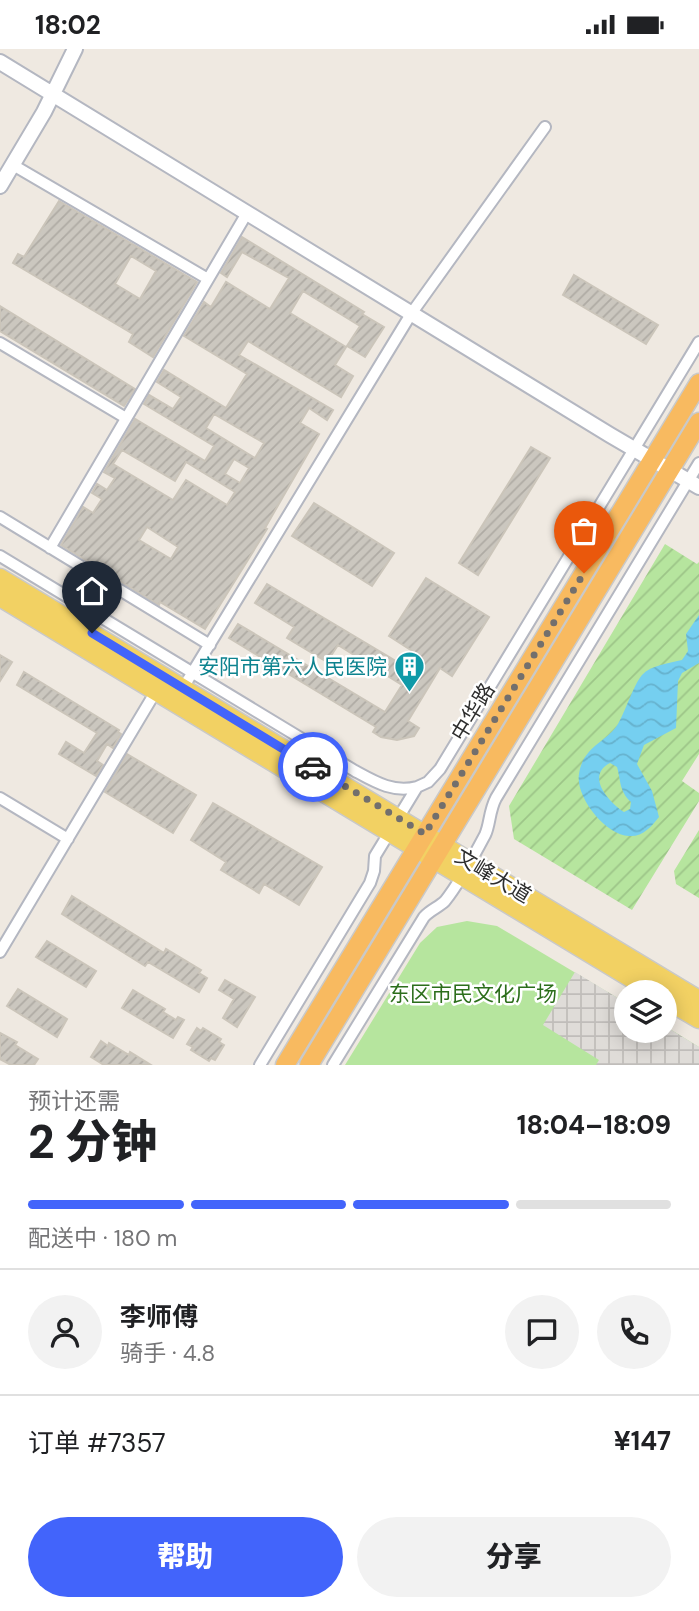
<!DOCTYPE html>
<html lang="zh">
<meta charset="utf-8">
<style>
:root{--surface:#fff;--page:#f2f2f2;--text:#202124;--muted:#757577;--line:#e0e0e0;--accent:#4264fb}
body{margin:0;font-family:"DM Sans","Noto Sans SC",sans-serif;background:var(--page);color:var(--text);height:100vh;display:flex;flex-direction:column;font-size:26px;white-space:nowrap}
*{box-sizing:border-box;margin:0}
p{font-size:23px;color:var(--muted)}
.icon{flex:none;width:38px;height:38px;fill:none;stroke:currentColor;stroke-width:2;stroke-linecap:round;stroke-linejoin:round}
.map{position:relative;height:1016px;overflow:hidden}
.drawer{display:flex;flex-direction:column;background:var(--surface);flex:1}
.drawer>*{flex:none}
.controls{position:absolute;left:614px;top:931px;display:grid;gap:14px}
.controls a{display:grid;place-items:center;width:63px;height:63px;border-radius:50%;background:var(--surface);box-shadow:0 4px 18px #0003;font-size:35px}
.pin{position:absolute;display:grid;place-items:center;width:60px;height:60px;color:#fff;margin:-72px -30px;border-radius:50% 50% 50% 0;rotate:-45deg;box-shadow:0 0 7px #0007}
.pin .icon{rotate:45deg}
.courier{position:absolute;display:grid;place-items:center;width:70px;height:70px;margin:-35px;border:5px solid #4264fb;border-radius:50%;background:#fff;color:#222;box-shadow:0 2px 9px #0007}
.summary em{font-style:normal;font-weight:800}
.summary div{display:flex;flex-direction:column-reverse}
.summary{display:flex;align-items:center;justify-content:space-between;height:119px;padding:0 28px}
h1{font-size:46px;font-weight:800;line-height:52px}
.bar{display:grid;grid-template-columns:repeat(4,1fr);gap:10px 7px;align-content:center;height:84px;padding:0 28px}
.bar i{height:9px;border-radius:5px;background:var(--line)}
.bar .current{background:var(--accent)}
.bar p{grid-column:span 4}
.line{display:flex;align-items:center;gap:18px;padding:0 28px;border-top:2px solid var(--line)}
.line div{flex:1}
.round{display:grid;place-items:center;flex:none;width:74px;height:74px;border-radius:37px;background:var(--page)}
.button{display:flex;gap:14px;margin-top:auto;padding:14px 28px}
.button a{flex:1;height:80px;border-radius:42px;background:var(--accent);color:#fff;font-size:28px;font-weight:800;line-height:80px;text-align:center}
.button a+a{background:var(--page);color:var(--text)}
.status{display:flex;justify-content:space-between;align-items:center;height:49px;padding:0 35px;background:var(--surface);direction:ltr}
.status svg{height:19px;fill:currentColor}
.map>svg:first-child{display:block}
</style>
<div class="status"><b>18:02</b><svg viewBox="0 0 49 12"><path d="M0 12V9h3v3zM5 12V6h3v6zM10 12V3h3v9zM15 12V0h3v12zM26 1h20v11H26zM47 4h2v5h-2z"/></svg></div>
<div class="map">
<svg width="699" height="1016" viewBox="0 0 699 1016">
<defs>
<pattern id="garden-furrows" width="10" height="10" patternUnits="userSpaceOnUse" patternTransform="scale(1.75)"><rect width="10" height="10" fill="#b6e59e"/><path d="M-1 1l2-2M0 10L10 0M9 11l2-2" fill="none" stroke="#9dc588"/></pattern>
<pattern id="plaza-grid" width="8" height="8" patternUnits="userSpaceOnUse" patternTransform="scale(1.75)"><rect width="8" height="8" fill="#dfdcd8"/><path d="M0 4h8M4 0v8" fill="none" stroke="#c0bdba"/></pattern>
<pattern id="water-waves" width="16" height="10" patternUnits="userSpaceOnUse" patternTransform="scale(1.75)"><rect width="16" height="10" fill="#75cff0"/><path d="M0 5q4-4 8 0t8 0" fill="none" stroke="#66b2ce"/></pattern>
<pattern id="building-hatch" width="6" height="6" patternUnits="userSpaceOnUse" patternTransform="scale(1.75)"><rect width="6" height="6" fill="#cbc7bf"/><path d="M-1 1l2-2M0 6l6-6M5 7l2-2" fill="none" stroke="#afaba4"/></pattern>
</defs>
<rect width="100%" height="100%" fill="#efe9e1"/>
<!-- park -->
<path fill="#b6e59e" d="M467 872 497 877 626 954V982H665V977L699 998V1016H345L420 894 437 878Z"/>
<!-- garden -->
<path fill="url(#garden-furrows)" d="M665 495 697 515 699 513V705L682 732 699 744V752L632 861 514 790 509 757Z
M699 781V849L676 835 674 822Z"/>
<!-- plaza -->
<path fill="url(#plaza-grid)" d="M575 923 626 954V982H665V977L699 998V1016H596L599 1011 543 976Z"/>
<!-- water -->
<path fill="url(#water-waves)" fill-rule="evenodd" d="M699 566V614L682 624 678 632 676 679 644 696 637 715 652 742 659 768C651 778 643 788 629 787 605 786 575 747 579 725 583 697 606 694 618 675 625 663 634 635 642 626 651 616 670 614 682 611L688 602 686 585ZM610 714 617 718C621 732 619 742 631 753L630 760 624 763C609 753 585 727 610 714Z"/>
<!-- building -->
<path fill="url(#building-hatch)" stroke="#cbc5ba" stroke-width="2" fill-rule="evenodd" d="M59 152 197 233 153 308 129 293 133 285 13 214 18 205 24 208ZM131 207 156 222 140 250 115 235Z
M242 188 364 263 362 265 384 278 365 308 347 297 360 277 303 242 290 264 346 298 335 316 353 327 341 348 248 292 239 306 333 361 327 371 309 359 300 374 319 385 265 479 267 480 205 580 160 553 159 556 61 496 83 458 93 464 102 450 92 444 97 435 107 441 115 429 104 423 135 370 205 412 214 397 144 355 149 346 173 360 181 348 157 333 164 321 226 359 247 325 184 287 204 253 211 258 226 233 270 260 289 229 242 203 227 228 221 224ZM214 365 264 394 255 409 206 379ZM122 401 175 432 186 413 235 443 227 456 186 431 173 451 113 415ZM234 410 249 419 240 434 225 425ZM147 478 178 498 171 510 139 491Z
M574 226 658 276 646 295 563 246Z
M0 257 135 340 124 357 0 282Z
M531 398 550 409 478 526 459 514Z
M314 454 394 504 372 537 292 487Z
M426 529 489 568 452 627 440 619 408 672 419 679 414 687 397 691 381 688 373 683 376 678 229 589 238 575 385 663 402 636 338 596 327 613 287 589 294 578 255 554 267 535 411 621 420 607 389 587Z
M0 606 12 613 0 632Z
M24 623 119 681 118 683 121 685 113 699 107 695 97 712 103 716 96 727 59 705 66 693 84 704 97 684 17 636Z
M127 705 196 746 173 784 105 743Z
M213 754 322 818 299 856 264 835 259 844 221 821 226 813 191 791Z
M72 847 164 904 166 900 201 921 199 924 207 929 199 943 148 913 145 917 62 865Z
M47 892 96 922 86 938 36 908Z
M225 931 255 948 237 978 223 969 234 950 219 941Z
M18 940 67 970 57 988 7 957Z
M133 941 165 960 163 963 176 971 178 968 184 971 173 989 122 959Z
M197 979 201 982 203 979 221 990 219 993 224 996 215 1011 211 1009 209 1012 191 1001 193 998 187 995Z
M0 984 17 993 15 996 38 1010 34 1016H11L0 1010Z
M101 992 108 997 109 994 129 1006 130 1003 151 1016H104L91 1008Z"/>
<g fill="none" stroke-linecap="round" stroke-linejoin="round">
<defs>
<path id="minor" d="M13 116 208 230
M0 294 126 369
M0 468 210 596
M50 499 247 164
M0 507 355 722C375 733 393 744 417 738
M183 639 411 265 545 78
M0 749 68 790
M0 903 156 642
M260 1016 370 834 374 822 375 807 417 738 428 733 440 720 699 293
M333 1016 424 868C430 861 439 858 445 852 457 837 476 803 485 786 490 776 489 762 496 749L699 414"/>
<path id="tertiary" d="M0 13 610 386 699 438
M0 137 44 63 75 0"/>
<path id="primary" d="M0 529 699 951
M0 548 654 943
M665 950 699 970"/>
<path id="trunk" d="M285 1016 699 334
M309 1016 699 373"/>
</defs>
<!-- minor casing -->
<use href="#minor" stroke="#b4b7c1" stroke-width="14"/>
<!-- tertiary casing -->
<use href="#tertiary" stroke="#b4b7c1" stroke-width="18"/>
<!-- primary casing -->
<use href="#primary" stroke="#c9c9c9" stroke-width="21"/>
<!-- trunk casing -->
<use href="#trunk" stroke="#c9c9c9" stroke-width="21"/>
<!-- minor -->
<use href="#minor" stroke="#fff" stroke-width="10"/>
<!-- tertiary -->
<use href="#tertiary" stroke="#fff" stroke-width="14"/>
<!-- primary -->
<use href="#primary" stroke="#f2d163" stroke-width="18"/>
<!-- trunk -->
<use href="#trunk" stroke="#f8ba60" stroke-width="18"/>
</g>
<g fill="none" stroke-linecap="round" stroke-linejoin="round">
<!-- done -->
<path stroke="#726f6d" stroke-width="7" stroke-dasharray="0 12.6" d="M313 718 425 785 584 524"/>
<!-- route -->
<path stroke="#4264fb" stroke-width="9" d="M92 584 313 718"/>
</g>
<!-- icons -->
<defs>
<symbol id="building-pin" viewBox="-11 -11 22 30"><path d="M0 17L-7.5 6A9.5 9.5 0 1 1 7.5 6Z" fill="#0f9aa8" stroke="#fff"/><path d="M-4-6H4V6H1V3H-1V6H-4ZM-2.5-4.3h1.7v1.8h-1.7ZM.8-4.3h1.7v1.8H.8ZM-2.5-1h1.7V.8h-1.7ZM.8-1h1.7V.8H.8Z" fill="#fff"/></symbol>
</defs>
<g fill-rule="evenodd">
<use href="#building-pin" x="392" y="600" width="35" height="47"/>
</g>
<g text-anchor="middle" stroke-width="5" stroke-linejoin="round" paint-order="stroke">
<!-- culture labels -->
<g font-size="21" fill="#0d838f" stroke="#fff" text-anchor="end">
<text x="387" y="625">安阳市第六人民医院</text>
</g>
<!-- street labels -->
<g font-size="21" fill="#2e2e2e" stroke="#fff">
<text transform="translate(473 663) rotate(-59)" y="7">中华路</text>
<text transform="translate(493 827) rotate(31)" y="7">文峰大道</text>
</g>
<!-- park labels -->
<g font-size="21" fill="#2c6e1b" stroke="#fff">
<text x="473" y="952">东区市民文化广场</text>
</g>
</g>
</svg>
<div class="controls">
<a><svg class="icon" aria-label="layers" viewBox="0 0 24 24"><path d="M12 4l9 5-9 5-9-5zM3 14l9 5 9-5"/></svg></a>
</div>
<div class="pin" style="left:584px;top:524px;background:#ea580c"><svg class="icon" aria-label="bag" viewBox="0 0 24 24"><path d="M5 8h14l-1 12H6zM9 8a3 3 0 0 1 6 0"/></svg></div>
<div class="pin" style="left:92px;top:584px;background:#1f2937"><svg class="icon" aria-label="home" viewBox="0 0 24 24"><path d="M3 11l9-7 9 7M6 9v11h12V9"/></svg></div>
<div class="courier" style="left:313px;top:718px"><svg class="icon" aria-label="car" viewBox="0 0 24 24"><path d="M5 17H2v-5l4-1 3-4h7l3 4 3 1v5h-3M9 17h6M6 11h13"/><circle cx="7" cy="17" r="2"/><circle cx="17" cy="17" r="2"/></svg></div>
</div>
<section class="drawer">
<div class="summary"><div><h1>2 分钟</h1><p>预计还需</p></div><em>18:04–18:09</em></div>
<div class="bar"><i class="current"></i><i class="current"></i><i class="current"></i><i></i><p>配送中 · 180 m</p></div>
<div class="line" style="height:126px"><a class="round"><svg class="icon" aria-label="person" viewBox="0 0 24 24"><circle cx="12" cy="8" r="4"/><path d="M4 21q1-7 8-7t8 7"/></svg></a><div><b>李师傅</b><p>骑手 · 4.8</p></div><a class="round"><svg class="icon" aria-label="chat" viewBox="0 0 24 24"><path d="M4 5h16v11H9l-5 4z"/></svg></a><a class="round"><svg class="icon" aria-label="phone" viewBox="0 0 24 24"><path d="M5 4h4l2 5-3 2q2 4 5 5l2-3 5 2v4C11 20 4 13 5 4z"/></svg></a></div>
<div class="line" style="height:91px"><div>订单 #7357</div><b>¥147</b></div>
<div class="button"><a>帮助</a><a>分享</a></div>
</section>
